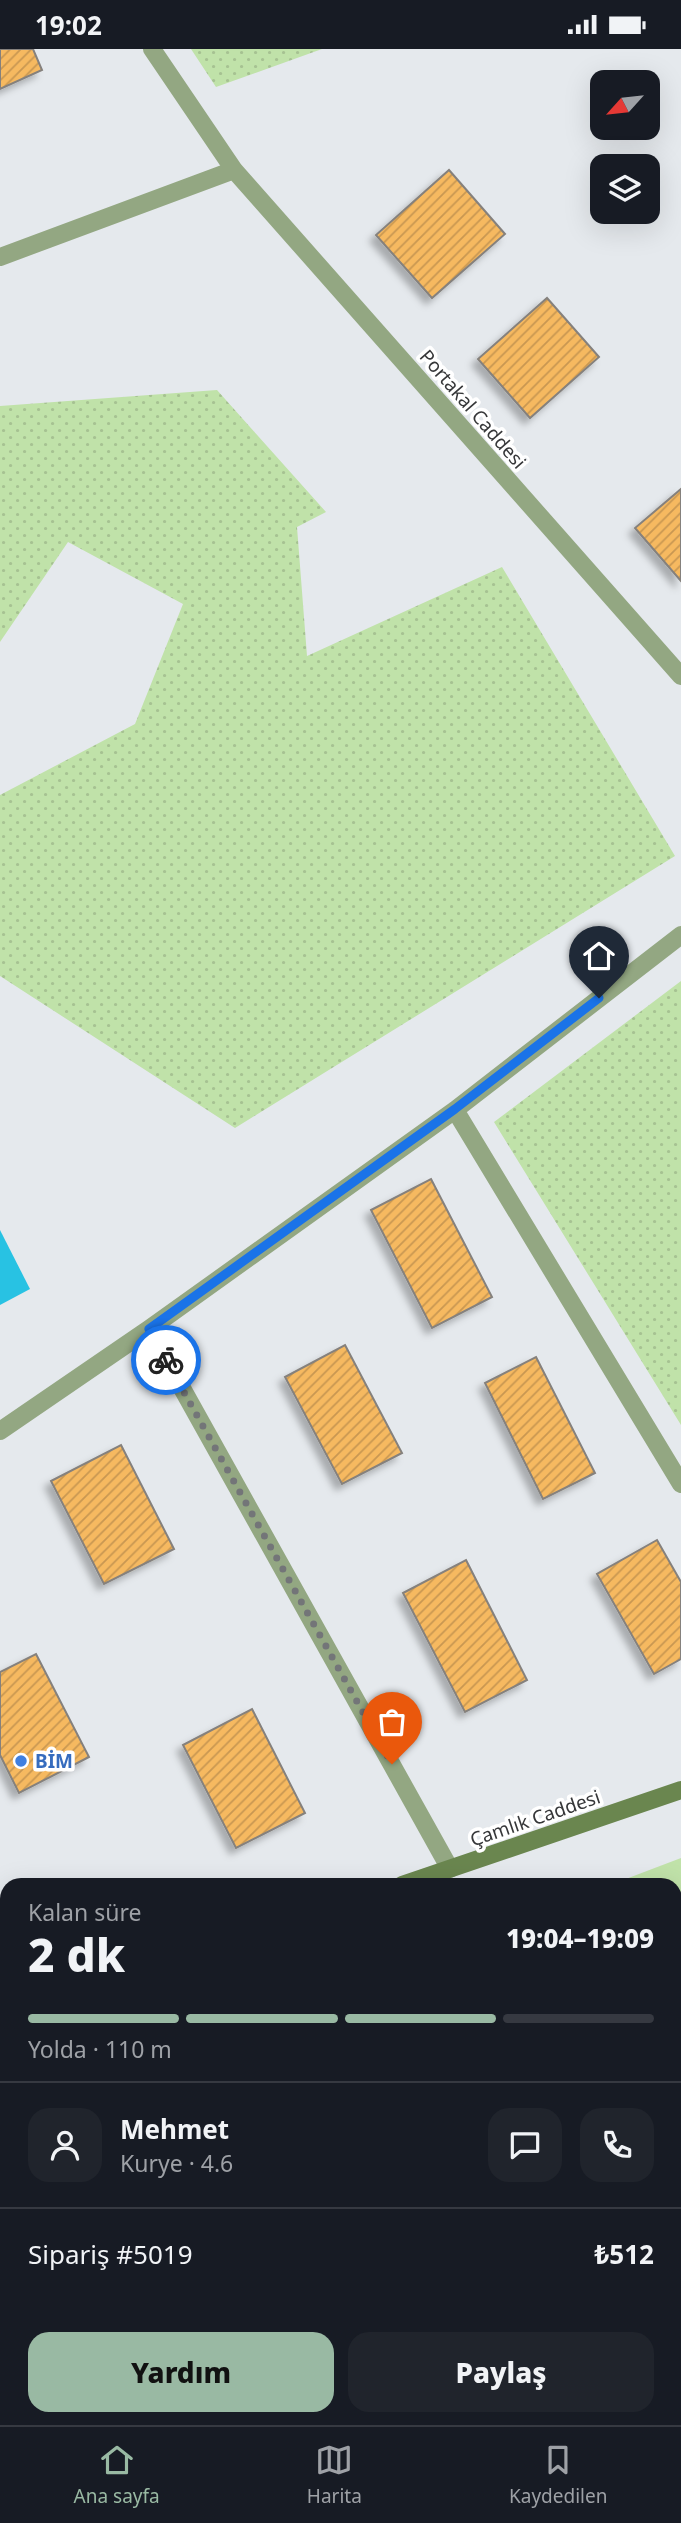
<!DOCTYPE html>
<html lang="tr">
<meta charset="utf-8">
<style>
:root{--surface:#171b24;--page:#20242c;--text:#f1f3f6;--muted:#9ea1a6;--line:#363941;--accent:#99b9a3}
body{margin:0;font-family:"Noto Sans",sans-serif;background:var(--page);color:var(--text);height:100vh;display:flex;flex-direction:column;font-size:26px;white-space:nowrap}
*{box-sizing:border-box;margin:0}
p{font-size:23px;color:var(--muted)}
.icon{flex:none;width:38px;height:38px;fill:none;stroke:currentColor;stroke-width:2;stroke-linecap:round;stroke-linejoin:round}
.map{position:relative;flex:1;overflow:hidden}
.side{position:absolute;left:0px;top:1829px;width:682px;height:548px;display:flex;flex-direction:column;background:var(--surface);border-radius:21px 21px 0 0;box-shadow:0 7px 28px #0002}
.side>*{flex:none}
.needle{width:46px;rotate:243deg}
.tools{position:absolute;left:590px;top:21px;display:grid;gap:14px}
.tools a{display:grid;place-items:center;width:70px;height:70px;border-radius:14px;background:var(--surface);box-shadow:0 7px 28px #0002;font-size:35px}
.pin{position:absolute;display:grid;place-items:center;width:60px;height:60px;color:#fff;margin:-72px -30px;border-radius:50% 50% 50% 0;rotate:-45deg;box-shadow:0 0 7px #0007}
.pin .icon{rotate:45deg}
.courier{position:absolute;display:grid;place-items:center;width:70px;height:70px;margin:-35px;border:5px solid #1a73e8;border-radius:50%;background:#fff;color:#222;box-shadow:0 2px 9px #0007}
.summary em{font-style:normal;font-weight:800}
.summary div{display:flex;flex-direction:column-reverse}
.summary{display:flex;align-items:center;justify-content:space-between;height:119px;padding:0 28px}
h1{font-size:46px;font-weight:800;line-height:52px}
.bar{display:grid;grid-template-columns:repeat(4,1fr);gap:10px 7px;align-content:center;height:84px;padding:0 28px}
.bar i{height:9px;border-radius:5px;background:var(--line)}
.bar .on{background:var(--accent)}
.bar p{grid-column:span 4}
.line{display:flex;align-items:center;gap:18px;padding:0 28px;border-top:2px solid var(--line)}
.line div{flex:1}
.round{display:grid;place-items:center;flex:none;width:74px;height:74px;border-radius:21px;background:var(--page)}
.button{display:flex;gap:14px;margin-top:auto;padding:14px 28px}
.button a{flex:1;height:80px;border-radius:21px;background:var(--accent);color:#111;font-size:28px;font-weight:800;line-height:80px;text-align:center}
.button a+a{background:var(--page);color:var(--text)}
.status{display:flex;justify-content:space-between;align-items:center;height:49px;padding:0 35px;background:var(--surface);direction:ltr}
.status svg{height:19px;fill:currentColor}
.dock{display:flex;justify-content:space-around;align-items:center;height:98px;border-top:2px solid var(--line);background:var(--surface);font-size:19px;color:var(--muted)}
.dock a{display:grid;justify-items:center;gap:4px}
.dock .on{color:var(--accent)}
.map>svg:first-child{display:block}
</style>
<div class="status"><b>19:02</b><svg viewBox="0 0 49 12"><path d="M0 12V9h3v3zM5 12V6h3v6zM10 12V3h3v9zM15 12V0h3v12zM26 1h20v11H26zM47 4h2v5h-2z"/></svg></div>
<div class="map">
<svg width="681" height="2376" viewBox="0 0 681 2376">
<defs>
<pattern id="grass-dots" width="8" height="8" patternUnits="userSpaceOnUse" patternTransform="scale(1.75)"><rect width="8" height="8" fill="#c0e2a9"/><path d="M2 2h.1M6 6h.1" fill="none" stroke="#a6c292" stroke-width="1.8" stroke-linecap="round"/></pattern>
<pattern id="building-hatch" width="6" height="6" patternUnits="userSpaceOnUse" patternTransform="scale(1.75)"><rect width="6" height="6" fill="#f6b961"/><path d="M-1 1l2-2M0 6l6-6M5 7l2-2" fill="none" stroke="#c89751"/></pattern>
<filter id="shadow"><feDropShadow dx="-6" dy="6" stdDeviation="3.5" flood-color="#0004"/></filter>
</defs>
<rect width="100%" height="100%" fill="#e5e9ed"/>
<!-- grass -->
<path fill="url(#grass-dots)" d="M191 0H322L216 38Z
M217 341 326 463 297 478 307 607 502 518 675 807 235 1079 0 927V746L135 675 183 555 68 493 0 593V357Z
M681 932V1376L494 1073Z"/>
<!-- garden -->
<path fill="#c0e2a9" d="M681 1809V2160L676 2155V1836H610Z"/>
<!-- water -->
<path fill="#28c2e3" d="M0 1181 30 1240 0 1256Z"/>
<!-- building -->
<path fill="url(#building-hatch)" stroke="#85817d" stroke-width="2" filter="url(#shadow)" d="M0 0H33L42 21 0 40Z
M449 121 505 185 432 249 376 186Z
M547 249 599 308 530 369 478 310Z
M681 440V532L635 479Z
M431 1130 492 1248 432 1279 371 1161Z
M345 1296 402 1404 342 1435 285 1328Z
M536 1308 595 1424 543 1450 485 1334Z
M121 1396 174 1500 104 1535 51 1432Z
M657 1491 681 1533V1610L654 1625 597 1525Z
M466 1511 527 1631 465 1663 403 1544Z
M36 1605 89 1708 19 1744 0 1706V1623Z
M252 1660 305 1764 236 1799 183 1696Z
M676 2243 681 2248V2286L676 2292Z
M244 2370H345L340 2376H251Z"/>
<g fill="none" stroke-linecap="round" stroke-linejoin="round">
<!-- street -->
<path stroke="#93a782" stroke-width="18" d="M152 0 234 121 681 627
M0 208 234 121
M455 1061 681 1435
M149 1280 450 1820
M0 1382 149 1280 455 1061 681 886
M159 2376 165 2370"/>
<!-- secondary -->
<path stroke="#6a864f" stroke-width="18" d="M402 1836 681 1741
M0 1900 7 1913
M0 1971 7 1968
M515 2370 522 2376"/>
</g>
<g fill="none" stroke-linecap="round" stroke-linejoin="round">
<!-- done -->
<path stroke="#737578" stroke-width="7" stroke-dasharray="0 12.6" d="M166 1311 392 1715"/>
<!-- route -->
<path stroke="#1a73e8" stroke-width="9" d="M166 1311 149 1280 455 1060 599 949"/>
</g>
<!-- markers -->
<circle fill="#3f7fe0" stroke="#fff" stroke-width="2.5" cx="21" cy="1712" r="7"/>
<g text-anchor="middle" stroke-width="7" stroke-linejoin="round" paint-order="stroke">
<!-- street labels -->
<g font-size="19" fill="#363739" stroke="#fff">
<text transform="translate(473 360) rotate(49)" y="7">Portakal Caddesi</text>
<text transform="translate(535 1769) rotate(-19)" y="7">Çamlık Caddesi</text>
</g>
<!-- shop labels -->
<g font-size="19" font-weight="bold" fill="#366cbe" stroke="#fff" text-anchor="start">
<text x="35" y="1719">BİM</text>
</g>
</g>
</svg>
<div class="tools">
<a><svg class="needle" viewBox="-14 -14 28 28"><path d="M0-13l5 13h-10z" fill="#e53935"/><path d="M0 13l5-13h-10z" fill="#9ea1a6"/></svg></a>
<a><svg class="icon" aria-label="layers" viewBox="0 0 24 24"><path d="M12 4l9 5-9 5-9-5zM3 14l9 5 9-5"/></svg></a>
</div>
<div class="pin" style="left:392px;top:1715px;background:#ea580c"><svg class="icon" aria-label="bag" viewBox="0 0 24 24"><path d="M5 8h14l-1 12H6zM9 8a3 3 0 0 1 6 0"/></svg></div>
<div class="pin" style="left:599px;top:949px;background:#1f2937"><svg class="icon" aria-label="home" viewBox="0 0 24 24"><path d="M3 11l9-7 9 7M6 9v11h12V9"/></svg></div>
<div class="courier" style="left:166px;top:1311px"><svg class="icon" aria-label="bike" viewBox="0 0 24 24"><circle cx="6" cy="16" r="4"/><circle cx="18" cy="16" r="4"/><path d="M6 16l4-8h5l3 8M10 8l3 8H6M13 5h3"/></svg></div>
<section class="side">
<div class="summary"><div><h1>2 dk</h1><p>Kalan süre</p></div><em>19:04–19:09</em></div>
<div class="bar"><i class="on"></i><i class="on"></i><i class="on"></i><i></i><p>Yolda · 110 m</p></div>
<div class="line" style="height:126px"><a class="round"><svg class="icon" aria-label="person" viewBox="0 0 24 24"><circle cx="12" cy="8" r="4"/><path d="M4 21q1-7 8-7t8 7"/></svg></a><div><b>Mehmet</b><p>Kurye · 4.6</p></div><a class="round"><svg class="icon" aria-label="chat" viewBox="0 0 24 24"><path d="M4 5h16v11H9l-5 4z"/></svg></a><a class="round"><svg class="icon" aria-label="phone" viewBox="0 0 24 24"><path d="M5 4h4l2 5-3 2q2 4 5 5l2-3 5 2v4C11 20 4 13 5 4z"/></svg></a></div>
<div class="line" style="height:91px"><div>Sipariş #5019</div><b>₺512</b></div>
<div class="button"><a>Yardım</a><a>Paylaş</a></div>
</section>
</div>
<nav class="dock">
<a class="on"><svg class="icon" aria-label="home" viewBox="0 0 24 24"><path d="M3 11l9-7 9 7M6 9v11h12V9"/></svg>Ana sayfa</a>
<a><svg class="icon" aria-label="map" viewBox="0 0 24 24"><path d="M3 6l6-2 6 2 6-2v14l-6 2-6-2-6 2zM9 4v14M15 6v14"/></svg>Harita</a>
<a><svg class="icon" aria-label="saved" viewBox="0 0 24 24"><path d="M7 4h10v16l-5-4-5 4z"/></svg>Kaydedilen</a>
</nav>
